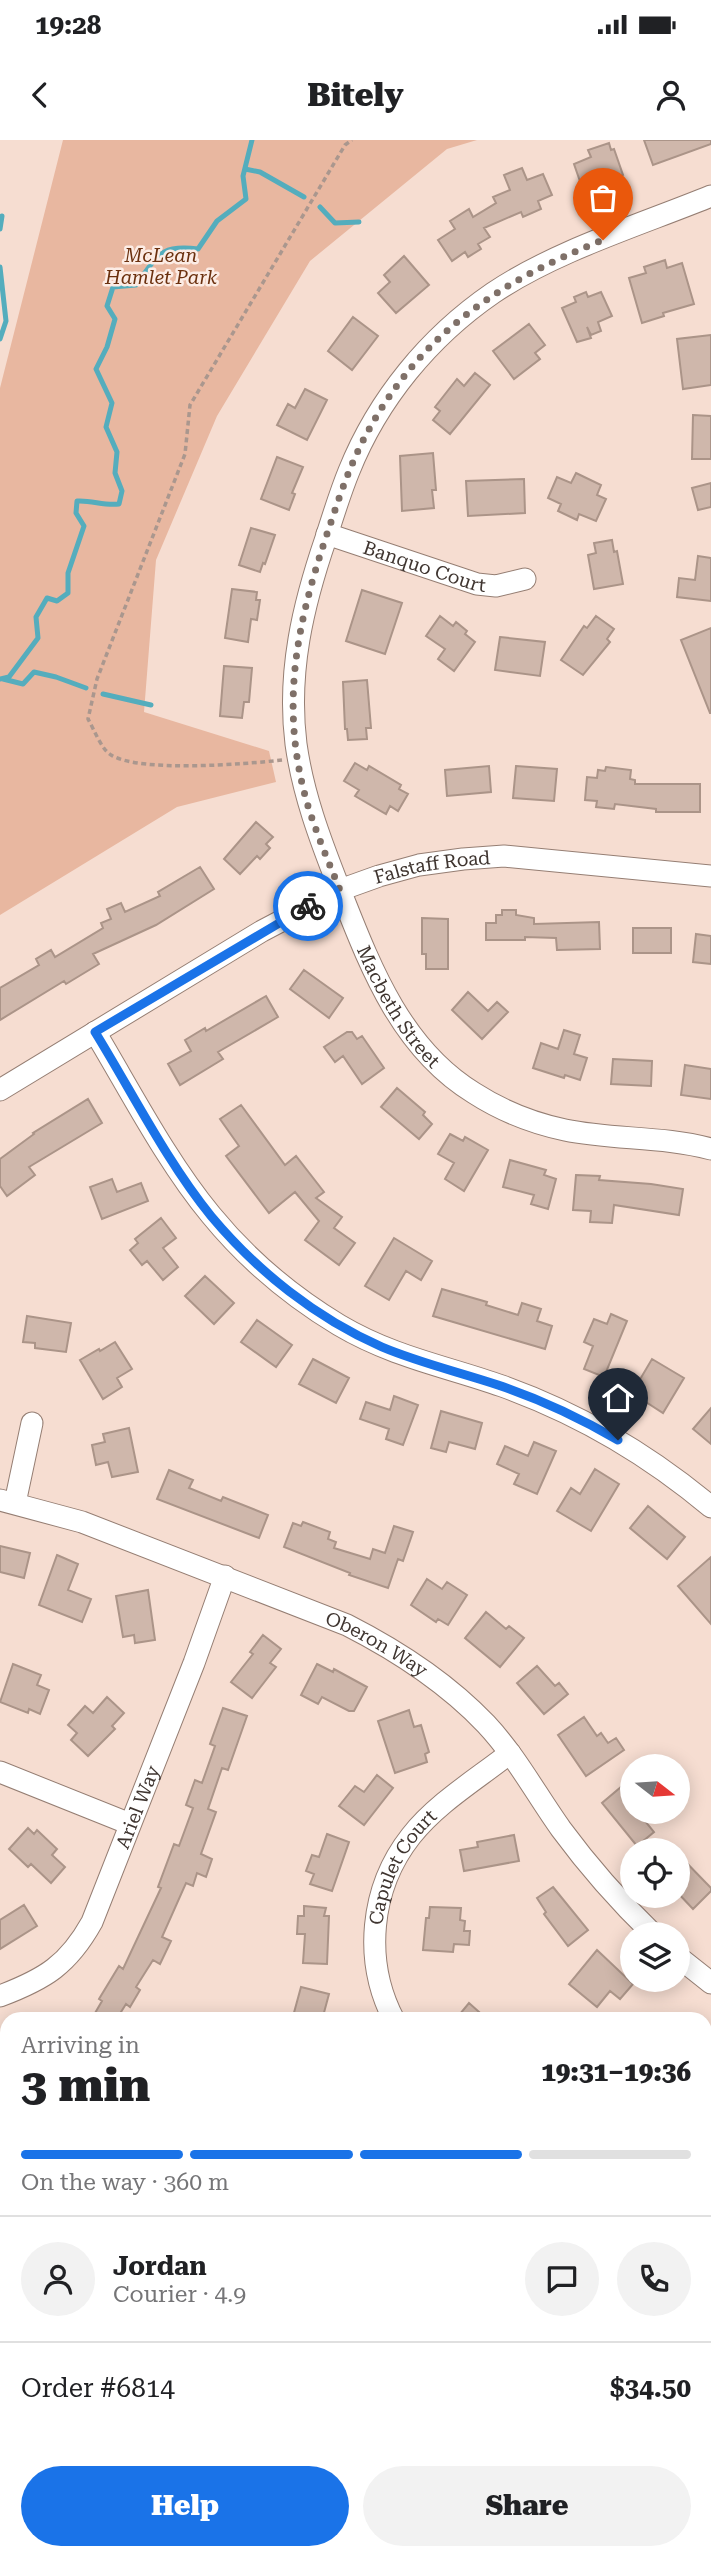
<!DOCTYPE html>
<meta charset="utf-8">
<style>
:root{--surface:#fff;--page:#f2f2f2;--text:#202124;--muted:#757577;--line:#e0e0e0;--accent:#1a73e8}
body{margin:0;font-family:"Roboto Serif",serif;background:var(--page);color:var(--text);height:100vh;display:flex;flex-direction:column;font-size:26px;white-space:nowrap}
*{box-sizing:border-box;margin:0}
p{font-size:23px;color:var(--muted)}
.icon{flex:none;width:38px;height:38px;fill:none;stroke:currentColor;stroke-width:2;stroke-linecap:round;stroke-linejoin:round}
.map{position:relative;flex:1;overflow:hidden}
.drawer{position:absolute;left:0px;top:1872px;width:712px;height:548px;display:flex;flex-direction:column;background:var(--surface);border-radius:21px 21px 0 0;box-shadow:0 4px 18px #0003}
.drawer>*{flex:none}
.needle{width:46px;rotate:107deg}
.controls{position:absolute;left:620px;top:1614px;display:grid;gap:14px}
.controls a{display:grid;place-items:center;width:70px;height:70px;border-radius:50%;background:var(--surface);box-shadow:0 4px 18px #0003;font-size:35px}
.pin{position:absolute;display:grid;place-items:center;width:60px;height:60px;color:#fff;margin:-72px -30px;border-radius:50% 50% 50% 0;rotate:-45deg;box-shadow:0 0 7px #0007}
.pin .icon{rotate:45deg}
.courier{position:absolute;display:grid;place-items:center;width:70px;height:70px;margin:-35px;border:5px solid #1a73e8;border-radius:50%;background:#fff;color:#222;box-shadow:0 2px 9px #0007}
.overview em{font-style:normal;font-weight:800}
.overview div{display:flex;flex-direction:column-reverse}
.overview{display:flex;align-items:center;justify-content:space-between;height:119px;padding:0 21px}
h1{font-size:46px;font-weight:800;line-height:52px}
.bar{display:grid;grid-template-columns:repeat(4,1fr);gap:10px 7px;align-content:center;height:84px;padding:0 21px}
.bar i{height:9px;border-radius:5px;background:var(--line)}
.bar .selected{background:var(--accent)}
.bar p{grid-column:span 4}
.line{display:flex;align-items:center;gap:18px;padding:0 21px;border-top:2px solid var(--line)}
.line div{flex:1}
.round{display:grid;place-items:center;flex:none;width:74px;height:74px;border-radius:37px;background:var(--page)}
.button{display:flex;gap:14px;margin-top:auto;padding:14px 21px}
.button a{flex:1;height:80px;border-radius:42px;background:var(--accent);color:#fff;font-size:28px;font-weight:800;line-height:80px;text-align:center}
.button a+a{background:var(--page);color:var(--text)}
.status{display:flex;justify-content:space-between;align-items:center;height:49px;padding:0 35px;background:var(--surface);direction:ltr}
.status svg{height:19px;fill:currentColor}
header{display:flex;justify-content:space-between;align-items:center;height:91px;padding:0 21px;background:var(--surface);font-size:32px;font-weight:800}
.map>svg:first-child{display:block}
</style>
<div class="status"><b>19:28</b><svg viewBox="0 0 49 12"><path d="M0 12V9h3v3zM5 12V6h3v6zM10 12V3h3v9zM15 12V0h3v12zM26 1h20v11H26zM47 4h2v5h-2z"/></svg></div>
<header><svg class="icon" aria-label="back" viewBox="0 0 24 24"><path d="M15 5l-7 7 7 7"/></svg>Bitely<svg class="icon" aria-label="person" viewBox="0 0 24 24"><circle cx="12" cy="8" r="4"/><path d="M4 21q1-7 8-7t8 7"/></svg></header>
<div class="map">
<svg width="711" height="2419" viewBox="0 0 711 2419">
<rect width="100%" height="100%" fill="#f6ddd1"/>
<!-- green -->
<path fill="#e8b7a0" d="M63 0H477L447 9 310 121 217 276 156 420 144 572 269 611 276 642 177 667 0 775V248Z"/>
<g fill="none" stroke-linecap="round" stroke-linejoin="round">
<!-- stream -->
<path stroke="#54adbd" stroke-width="5" d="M245 29 260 32 304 57
M320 67 335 83 359 82
M0 89 2 76
M0 127 6 181 0 199
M0 539 9 537 38 498 36 477 47 458 57 461 68 453V433L84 386 76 373 77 361C92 360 104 366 119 364L122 351 115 333 117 312 106 287 112 263 96 229 107 207 115 179 107 166 113 147 136 145C158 116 159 104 198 109L217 81 246 59 243 36 252 0
M3 539 23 544 34 532 56 537 86 548
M103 554 151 565"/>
</g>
<!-- building -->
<path fill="#cfb7ab" stroke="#ab9488" stroke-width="2" d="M644 0H711V4L653 25Z
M609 3 611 10 614 9 623 35 612 39 614 45 601 50 599 45 583 50 574 24 591 17 588 10Z
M522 28 527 40 543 34 552 55 538 61 541 69 523 77 521 72 484 88 490 97 478 104 481 109 468 117 465 112 452 121 438 100 455 89 450 81 469 69 473 77 496 63 493 57 510 50 504 35Z
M404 116 429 145 396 173 378 153 390 142 384 135Z
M665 120 667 128 682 123 694 164 663 173 664 176 642 183 629 138 646 133 644 127Z
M586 152 588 157 601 152 612 176 598 182 601 191 591 195 587 187 591 198 577 202 562 168 576 162 574 157Z
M353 177 378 196 352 230 328 211Z
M529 184 545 205 535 213 540 219 514 239 493 211Z
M711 195V245L683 249 677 199Z
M475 233 490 245 450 294 433 280 440 271 435 267 457 239 464 246Z
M305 249 327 260 307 300 277 285 288 264 295 268Z
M693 275 711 276V319H692Z
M433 313 436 350H432L434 368 402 371 400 316Z
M277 317 303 327 292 353 295 354 289 370 261 359Z
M576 333 601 345 597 355 606 359 596 381 579 374 577 380 558 371 561 364 548 358 557 337 571 343Z
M524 339 525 373 468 376 466 341Z
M711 343V367L698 370 692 348Z
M251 388 275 395 265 424 263 423 260 432 239 425Z
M612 400 614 412 617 411 623 444 594 449 588 415 596 413 594 403Z
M698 416 711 418V461L677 457 679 438 695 440Z
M232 449 257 452 256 460H260L257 480 251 479 248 502 225 498Z
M362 450 402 463 385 514 346 501Z
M440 476 453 486 456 482 467 491 465 494 475 502 454 531 438 519 445 509 426 496Z
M596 476 614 489 607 499 610 502 583 535 561 520 584 486 587 488Z
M711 488V573H710L681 500Z
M500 497 545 502 540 536 495 530Z
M224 526 252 528 249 562H244L242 578 220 576Z
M367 540 371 588H366L367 599 348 600 347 589H345L343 542Z
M355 623 367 630 369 626 401 645 399 649 408 654 398 671 390 666 386 674 355 656 359 650 344 641Z
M489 626 491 652 447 656 445 630Z
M516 626 557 629 554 661 513 658Z
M606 627 631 630 630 639 635 640V644H700V672H656V669L615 664 614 669 596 667 597 661 585 660 587 637 597 638 598 630 605 631Z
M256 682 273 697 266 704 270 708 260 719 257 716 240 734 224 719Z
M200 727 214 749 156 785 93 814 99 824 66 844 64 841 0 880V848L39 825 36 819 51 810 55 817 103 788 101 783 111 779 107 769 121 763 125 772 160 756 158 752Z
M502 770H516V775L534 778V784L599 782 600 809 557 810 556 798 525 797V800H486V783H496V775H502Z
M422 778 448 779V829H426V814H422Z
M633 788H671V813H633Z
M696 794 711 796V824L693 822Z
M304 830 343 858 329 878 290 849Z
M468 852 488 871 497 862 508 872 482 899 452 870Z
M266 856 278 877 218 912 223 919 180 945 168 924 191 911 185 900 205 888 206 891Z
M564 890 580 895 574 914 587 918 580 940 565 935 564 938 533 928 541 903 558 909Z
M347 892H352L357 899 362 896 384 928 362 944 343 916 335 922 324 907Z
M613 919 652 921 651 946 611 944Z
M685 925 711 929V959L681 955Z
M397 948 425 972 423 975 432 984 419 999 381 967Z
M88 959 102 983 29 1027 35 1035 7 1056 0 1046V1019L34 994 33 993Z
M241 965 285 1025 296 1016 324 1052 316 1058 342 1077 334 1088 355 1103 339 1125 305 1100 319 1081 295 1052 269 1073 226 1016 239 1006 220 979Z
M450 994 463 1001 465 997 488 1010 464 1051 445 1039 454 1023 438 1014Z
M510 1020 546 1030 544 1035 556 1039 548 1069 531 1064 534 1055 503 1047Z
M576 1035 600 1036 599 1040 651 1044 683 1049 679 1075 614 1065 612 1083 590 1082 591 1071 573 1070Z
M112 1039 117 1052 141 1043 148 1061 102 1079 90 1047Z
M161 1078 176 1098 163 1108 178 1127 163 1140 147 1121 142 1125 130 1110 138 1103 135 1099Z
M394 1098 432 1121 421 1140 406 1131 389 1160 365 1146Z
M205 1136 234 1163 214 1184 185 1156Z
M442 1149 487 1162 486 1165 518 1175 522 1163 541 1169 537 1181 552 1186 545 1209 433 1176Z
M611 1174 627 1181 604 1237 584 1229 593 1206 584 1202 594 1179 607 1184Z
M27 1176 71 1183 66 1212 35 1208V1203L23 1202Z
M257 1180 292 1205 276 1227 241 1202Z
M115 1202 132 1229 117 1238 122 1247 103 1259 80 1220 99 1209 100 1211Z
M313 1219 349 1238 336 1263 299 1244Z
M652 1219 684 1238 663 1273 632 1253Z
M394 1256 418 1265 403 1305 386 1299 389 1289 360 1279 366 1262 390 1270Z
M711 1268V1304L693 1289Z
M441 1271 482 1283 475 1309 449 1302 446 1312 431 1308Z
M129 1288 138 1332 112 1337 108 1322 96 1325 92 1305 105 1302 103 1294Z
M534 1302 556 1311 537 1354 514 1344 519 1334 497 1324 505 1306 528 1316Z
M595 1329 619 1344 591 1391 557 1371 571 1348 580 1354Z
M169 1330 193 1340 189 1348 221 1361 223 1357 268 1375 259 1398 157 1359Z
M648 1366 685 1397 667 1419 630 1388Z
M303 1382 330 1392 328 1399 336 1402 334 1408 370 1419 373 1409 385 1413 394 1386 413 1392 403 1421 398 1419 388 1448 349 1435 350 1433 284 1407 293 1383 301 1386Z
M0 1406 30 1413 24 1438 0 1432Z
M57 1415 78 1424 68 1450 91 1459 82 1482 39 1465Z
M711 1417V1484L678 1446Z
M427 1439 442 1449 447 1442 467 1455 448 1485 438 1479 436 1482 411 1465Z
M148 1450 155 1500 135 1503 134 1495 123 1497 116 1456Z
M486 1472 506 1489 509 1486 524 1498 500 1527 465 1498Z
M263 1495 281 1509 270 1523 276 1527 252 1558 231 1542 253 1514 250 1512Z
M13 1524 41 1535 37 1545 49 1550 40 1574 29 1569 28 1573 0 1562Z
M317 1524 333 1532 334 1529 367 1547 354 1571H349L322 1557 318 1564 301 1555Z
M537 1526 555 1546 559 1543 568 1554 544 1574 517 1543Z
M107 1557 124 1573 112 1586 115 1589 88 1616 71 1600 77 1593 68 1585 85 1566 93 1573Z
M223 1568 247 1576 228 1630 222 1628 208 1669 216 1672 201 1714 212 1719 206 1737 197 1733 193 1746 186 1743 162 1797 171 1801 160 1824 153 1820 136 1847 140 1850 130 1867 126 1864 116 1880H91L102 1861 99 1859 119 1826 123 1829 161 1748 158 1747 174 1704 179 1706 193 1668 186 1665 195 1640 202 1643 215 1606 210 1604Z
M409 1570 414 1587 421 1585 429 1612 425 1614 427 1622 395 1633 378 1581Z
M584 1577 597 1596 601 1593 608 1603 616 1598 624 1610 586 1636 558 1595Z
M377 1635 393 1648 364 1685 339 1666 355 1646 364 1652Z
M621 1647 632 1660V1671H637L654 1692 637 1706 602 1663Z
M28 1688 34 1694 37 1690 57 1709 52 1715 65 1727 51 1743 31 1724 28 1727 9 1709Z
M327 1694 349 1702 332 1751 310 1744 314 1734 306 1731 312 1715 319 1717Z
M514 1695 519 1721 464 1731 460 1710 478 1707 477 1702Z
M677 1713 711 1748V1751L693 1769 677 1752Z
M553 1747 588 1790 568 1806 544 1774 546 1772 537 1758Z
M24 1765 37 1786 0 1809V1780Z
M304 1766 326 1768 324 1776H329L327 1824 303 1823 305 1794H297L298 1776H304Z
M430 1767 461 1768 460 1780 465 1781 464 1791H470L469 1805 454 1804 453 1812 423 1810 426 1778H429Z
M597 1810 633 1844 620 1859 610 1851 597 1867 569 1844Z
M301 1847 329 1854 322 1880H292Z
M469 1863 488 1880H455Z"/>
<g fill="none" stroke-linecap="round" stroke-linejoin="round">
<defs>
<g id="minor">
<path id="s1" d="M711 56C640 85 555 111 493 153 429 197 378 259 349 331 340 353 333 376 326 398 303 465 287 532 296 604 303 654 320 699 338 745 369 823 399 907 474 953 502 971 532 983 565 990 613 1000 663 996 711 1009"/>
<path id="s2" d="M327 394 477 444 496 446 525 439"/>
<path d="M95 892C131 952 167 1022 211 1075 247 1119 291 1156 339 1185 393 1217 445 1226 502 1246 580 1274 648 1314 711 1367"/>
<path id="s3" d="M0 950 262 791 340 750 379 736 419 725 463 719 504 716 711 736"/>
<path id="s4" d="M0 1360 82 1382 347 1485C398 1511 446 1542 486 1584 516 1616 536 1654 561 1689 589 1727 619 1761 653 1794"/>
<path d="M15 1363 32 1283"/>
<path d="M0 1632 130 1684"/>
<path d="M677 1816 711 1843"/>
<path id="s5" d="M0 1856C45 1839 68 1825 92 1782L194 1523 225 1436"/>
<path id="s6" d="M394 1880C363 1821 370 1748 411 1696 437 1663 477 1639 510 1613"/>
<path d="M0 2242 7 2247"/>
<path d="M705 2362 711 2353"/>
<path d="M221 2413 230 2419"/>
<path d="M284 2419 288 2413"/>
<path d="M662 2419 667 2413"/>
</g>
</defs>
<!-- minor casing -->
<use href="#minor" stroke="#957e73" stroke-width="23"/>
<!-- path -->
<path stroke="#aa978e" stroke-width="3.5" stroke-dasharray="5 3.5" stroke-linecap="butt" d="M282 620C246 624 140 633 111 615 101 609 94 589 88 579L97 539 185 314 190 265 345 5 352 0"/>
<!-- minor -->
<use href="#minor" stroke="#fff" stroke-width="21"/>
</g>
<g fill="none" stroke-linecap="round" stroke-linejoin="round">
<!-- done -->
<path stroke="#7f7068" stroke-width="7" stroke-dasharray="0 12.6" d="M308 766 340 750C329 723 317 695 308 666 279 568 296 486 328 391 339 358 350 324 367 293 421 193 500 141 603 100"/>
<!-- route -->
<path stroke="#1a73e8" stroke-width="9" d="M308 766 95 892C132 952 167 1022 211 1076 257 1131 316 1178 382 1207 420 1223 459 1232 498 1245 540 1259 580 1278 618 1300"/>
</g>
<g text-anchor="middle" stroke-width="5" stroke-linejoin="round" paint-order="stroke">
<!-- park labels -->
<g font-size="19" font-style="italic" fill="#6b300e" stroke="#fcece5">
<text x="161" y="122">McLean<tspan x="161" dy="22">Hamlet Park</tspan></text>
</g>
<!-- street labels -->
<g font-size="19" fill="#3f3530" stroke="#fcece5">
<text dy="7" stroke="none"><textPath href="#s2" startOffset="103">Banquo Court</textPath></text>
<text dy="7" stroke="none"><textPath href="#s3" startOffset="490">Falstaff Road</textPath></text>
<text dy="7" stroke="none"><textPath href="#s1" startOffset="1036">Macbeth Street</textPath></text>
<text dy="7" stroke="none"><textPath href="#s4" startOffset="404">Oberon Way</textPath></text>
<text dy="7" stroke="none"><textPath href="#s5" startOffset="245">Ariel Way</textPath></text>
<text dy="7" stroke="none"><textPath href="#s6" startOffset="163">Capulet Court</textPath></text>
</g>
</g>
</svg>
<div class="controls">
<a><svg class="needle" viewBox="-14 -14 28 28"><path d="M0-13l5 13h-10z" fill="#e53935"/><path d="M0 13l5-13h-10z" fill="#757577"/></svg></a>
<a><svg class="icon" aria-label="locate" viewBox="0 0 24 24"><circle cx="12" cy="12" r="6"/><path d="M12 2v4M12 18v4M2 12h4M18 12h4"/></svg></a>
<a><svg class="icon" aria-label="layers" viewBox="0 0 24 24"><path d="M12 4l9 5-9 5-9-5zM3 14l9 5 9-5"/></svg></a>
</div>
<div class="pin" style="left:603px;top:100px;background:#ea580c"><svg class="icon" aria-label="bag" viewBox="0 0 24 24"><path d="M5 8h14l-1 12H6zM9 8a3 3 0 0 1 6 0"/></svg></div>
<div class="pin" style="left:618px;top:1300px;background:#1f2937"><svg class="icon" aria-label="home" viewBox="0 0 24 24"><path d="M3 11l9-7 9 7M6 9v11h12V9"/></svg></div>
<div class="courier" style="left:308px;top:766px"><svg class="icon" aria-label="bike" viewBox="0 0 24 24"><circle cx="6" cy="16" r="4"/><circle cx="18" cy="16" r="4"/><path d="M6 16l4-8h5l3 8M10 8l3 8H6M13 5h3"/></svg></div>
<section class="drawer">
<div class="overview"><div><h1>3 min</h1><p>Arriving in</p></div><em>19:31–19:36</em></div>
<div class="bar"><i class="selected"></i><i class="selected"></i><i class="selected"></i><i></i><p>On the way · 360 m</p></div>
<div class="line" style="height:126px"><a class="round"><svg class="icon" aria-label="person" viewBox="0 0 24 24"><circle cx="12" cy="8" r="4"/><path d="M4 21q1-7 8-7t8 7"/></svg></a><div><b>Jordan</b><p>Courier · 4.9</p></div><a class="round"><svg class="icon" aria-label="chat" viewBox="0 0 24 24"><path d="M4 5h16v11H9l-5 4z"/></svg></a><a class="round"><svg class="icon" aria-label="phone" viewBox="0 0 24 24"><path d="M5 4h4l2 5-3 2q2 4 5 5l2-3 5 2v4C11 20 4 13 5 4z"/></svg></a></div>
<div class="line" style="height:91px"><div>Order #6814</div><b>$34.50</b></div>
<div class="button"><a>Help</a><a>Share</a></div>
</section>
</div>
